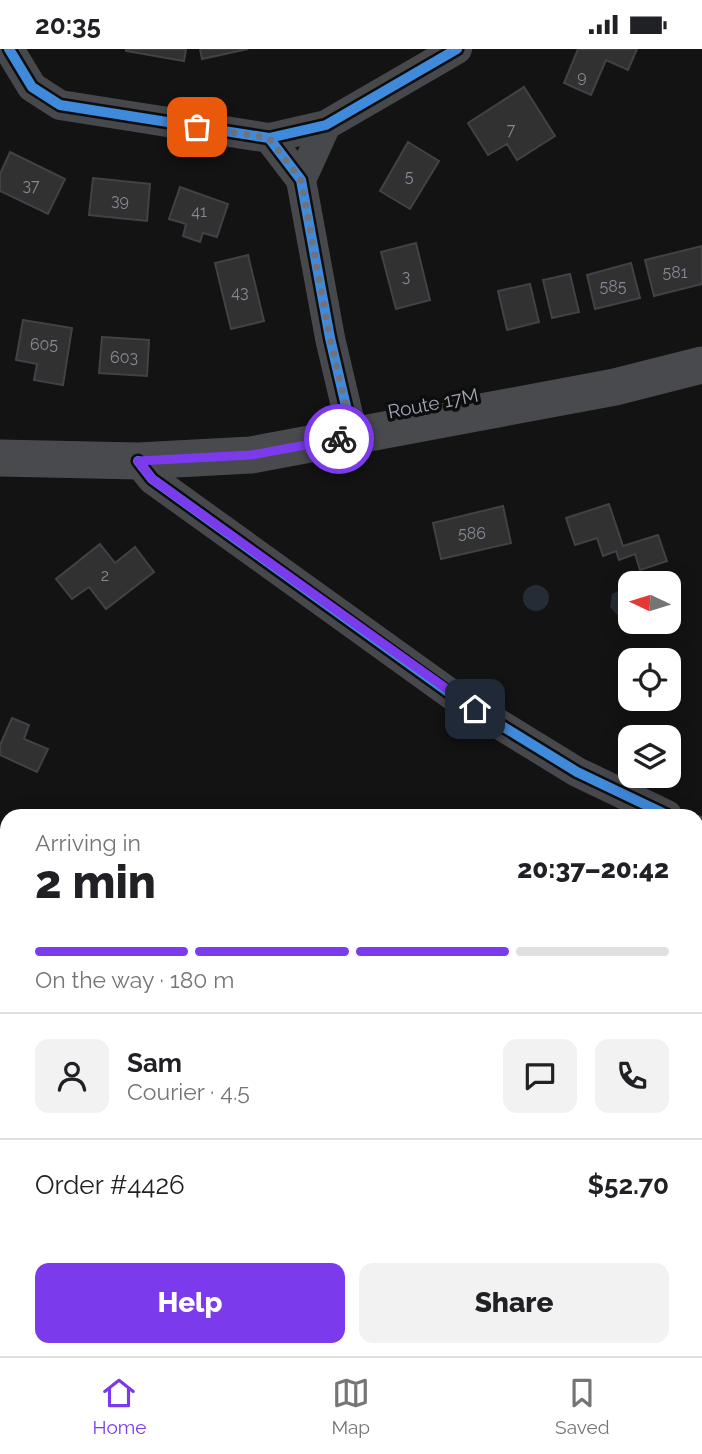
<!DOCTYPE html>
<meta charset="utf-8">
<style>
:root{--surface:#fff;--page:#f2f2f2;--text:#202124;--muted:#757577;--line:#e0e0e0;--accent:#7c3aed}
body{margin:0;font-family:Raleway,sans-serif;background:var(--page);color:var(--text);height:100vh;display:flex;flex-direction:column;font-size:26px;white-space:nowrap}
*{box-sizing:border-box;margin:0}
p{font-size:23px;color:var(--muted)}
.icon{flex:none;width:38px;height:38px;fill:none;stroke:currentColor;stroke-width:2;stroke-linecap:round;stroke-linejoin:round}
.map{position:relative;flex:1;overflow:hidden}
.panel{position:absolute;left:0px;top:760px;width:704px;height:548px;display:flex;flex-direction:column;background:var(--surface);border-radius:21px 21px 0 0;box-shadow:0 4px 18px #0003}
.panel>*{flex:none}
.needle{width:46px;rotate:274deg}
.buttons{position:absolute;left:618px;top:522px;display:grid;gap:14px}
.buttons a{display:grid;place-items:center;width:63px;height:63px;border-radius:14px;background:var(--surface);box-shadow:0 4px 18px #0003;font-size:35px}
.pin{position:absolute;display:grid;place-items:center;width:60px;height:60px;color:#fff;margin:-30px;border-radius:14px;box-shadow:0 4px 10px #0006}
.courier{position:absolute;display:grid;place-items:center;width:70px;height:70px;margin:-35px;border:5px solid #7c3aed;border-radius:50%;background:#fff;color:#222;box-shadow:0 2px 9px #0007}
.overview em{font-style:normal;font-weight:800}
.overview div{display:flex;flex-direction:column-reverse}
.overview{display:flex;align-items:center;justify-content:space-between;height:119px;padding:0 35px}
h1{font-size:46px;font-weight:800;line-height:52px}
.bar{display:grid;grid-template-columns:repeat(4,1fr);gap:10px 7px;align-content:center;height:84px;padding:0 35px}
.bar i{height:9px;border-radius:5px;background:var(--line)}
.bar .selected{background:var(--accent)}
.bar p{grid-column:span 4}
.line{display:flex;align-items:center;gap:18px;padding:0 35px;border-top:2px solid var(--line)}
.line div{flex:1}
.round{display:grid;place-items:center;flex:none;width:74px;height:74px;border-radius:14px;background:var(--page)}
.primary-button{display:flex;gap:14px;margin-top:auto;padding:14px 35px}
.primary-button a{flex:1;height:80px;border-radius:14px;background:var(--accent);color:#fff;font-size:28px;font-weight:800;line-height:80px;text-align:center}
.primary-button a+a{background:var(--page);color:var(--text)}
.status{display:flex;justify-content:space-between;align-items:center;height:49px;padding:0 35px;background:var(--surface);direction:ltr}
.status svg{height:19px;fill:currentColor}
.tabs{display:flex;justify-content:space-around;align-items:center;height:98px;border-top:2px solid var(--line);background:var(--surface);font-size:19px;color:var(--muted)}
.tabs a{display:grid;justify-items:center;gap:4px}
.tabs .selected{color:var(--accent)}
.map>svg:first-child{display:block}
</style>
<div class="status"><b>20:35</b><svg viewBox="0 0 49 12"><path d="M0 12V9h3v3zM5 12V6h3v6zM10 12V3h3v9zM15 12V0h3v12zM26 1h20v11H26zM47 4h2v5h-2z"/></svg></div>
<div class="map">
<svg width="702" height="1307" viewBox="0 0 702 1307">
<rect width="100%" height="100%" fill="#131313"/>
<!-- water -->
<path fill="#262c35" d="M523 549a13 13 0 1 1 26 0a13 13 0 1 1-26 0Z
M620 541 630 542 628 567 619 568 610 558 612 545Z"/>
<!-- building -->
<path fill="#313132" stroke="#414247" stroke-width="2" d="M126 0H186L184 12 126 2Z
M200 0H248L202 10Z
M578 0H637L628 21 606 11 591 46 564 34Z
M524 38 555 87 517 111 507 95 488 106 468 74Z
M408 93 439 112 410 160 380 142Z
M10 103 65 130 48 165 0 142V125Z
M93 129 150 135 147 172 89 166Z
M180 138 228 155 217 188 203 184 200 193 183 187 186 175 169 170Z
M416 194 430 251 396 260 381 203Z
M702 197V235L654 247 645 211Z
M248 206 264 272 231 280 215 214Z
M631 214 640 249 595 260 587 226Z
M570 225 579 263 552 269 543 231Z
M530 235 539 273 507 281 498 242Z
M23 271 72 279 63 336 34 331 37 315 16 311Z
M102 288 149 291 147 327 99 324Z
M609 455 623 497 658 486 667 512 640 521 635 505 619 511 616 502 603 507 597 489 575 496 566 469Z
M503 457 511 494 441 510 433 474Z
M100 495 115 514 135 498 154 523 106 560 89 538 72 550 56 530Z
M12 669 29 676 24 690 48 700 37 723 0 706V696Z"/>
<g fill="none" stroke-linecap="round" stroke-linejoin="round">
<!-- minor -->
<path stroke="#47484c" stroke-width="30" d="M9 0 32 38 60 56 269 89 326 76 457 0
M269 89 301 131 330 289 353 387
M301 131 326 76
M138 412 152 430 455 648 577 723 667 766
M696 781 702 783"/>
<!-- major -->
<path stroke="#494a4e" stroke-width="37" d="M0 409 138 412 251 406 615 338 702 316"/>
<defs>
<path id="cycleway" d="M9 0 32 38 60 56 269 89 326 76 457 0
M269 89 301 131 330 289 353 387
M138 412 152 430 455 648 577 723 667 766"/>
</defs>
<!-- cycleway casing -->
<use href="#cycleway" stroke="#0d0d0e" stroke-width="15"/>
<!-- cycleway -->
<use href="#cycleway" stroke="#408adc" stroke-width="10"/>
</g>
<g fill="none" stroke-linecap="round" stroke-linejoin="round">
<!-- done -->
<path stroke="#70737c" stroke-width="7" stroke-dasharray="0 12.6" d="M197 78 269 89 301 131 330 289 353 387 339 390"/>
<!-- route -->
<path stroke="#7c3aed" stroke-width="9" d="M339 390 251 406 138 412 152 430 475 660"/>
</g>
<g text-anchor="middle" stroke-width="7" stroke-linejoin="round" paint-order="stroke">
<!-- number labels -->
<g font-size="16" fill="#868994">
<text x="582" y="33">9</text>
<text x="511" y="86">7</text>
<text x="409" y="133">5</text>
<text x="31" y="142">37</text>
<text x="120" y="157">39</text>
<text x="199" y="168">41</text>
<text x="675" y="229">581</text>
<text x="406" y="233">3</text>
<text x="613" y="243">585</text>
<text x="240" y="249">43</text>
<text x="44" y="301">605</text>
<text x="124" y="314">603</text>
<text x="472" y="490">586</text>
<text x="105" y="532">2</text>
</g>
<!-- street labels -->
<g font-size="19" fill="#a2a6b5" stroke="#0d0d0e">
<text transform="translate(433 354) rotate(-11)" y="7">Route 17M</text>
</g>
</g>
</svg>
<div class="buttons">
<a><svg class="needle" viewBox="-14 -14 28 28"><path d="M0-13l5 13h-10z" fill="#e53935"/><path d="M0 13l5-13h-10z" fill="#757577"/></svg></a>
<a><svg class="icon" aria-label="locate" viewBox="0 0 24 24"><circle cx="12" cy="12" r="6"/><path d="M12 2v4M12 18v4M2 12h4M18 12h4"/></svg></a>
<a><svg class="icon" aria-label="layers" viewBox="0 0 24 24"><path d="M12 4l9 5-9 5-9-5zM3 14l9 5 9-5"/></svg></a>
</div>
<div class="pin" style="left:197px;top:78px;background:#ea580c"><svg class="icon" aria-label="bag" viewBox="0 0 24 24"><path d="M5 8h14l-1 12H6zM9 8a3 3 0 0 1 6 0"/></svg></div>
<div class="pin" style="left:475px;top:660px;background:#1f2937"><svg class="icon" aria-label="home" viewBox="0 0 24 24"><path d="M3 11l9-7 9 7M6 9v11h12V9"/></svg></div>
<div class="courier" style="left:339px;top:390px"><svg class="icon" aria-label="bike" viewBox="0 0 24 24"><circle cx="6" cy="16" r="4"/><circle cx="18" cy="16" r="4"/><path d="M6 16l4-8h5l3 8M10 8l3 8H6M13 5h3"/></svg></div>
<section class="panel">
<div class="overview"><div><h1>2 min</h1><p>Arriving in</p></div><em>20:37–20:42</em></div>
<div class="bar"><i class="selected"></i><i class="selected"></i><i class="selected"></i><i></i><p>On the way · 180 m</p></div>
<div class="line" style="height:126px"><a class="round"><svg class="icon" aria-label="person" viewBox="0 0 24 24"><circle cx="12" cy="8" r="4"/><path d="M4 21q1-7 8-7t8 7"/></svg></a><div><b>Sam</b><p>Courier · 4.5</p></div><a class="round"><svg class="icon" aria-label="chat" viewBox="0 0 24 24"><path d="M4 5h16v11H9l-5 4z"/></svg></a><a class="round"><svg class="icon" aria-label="phone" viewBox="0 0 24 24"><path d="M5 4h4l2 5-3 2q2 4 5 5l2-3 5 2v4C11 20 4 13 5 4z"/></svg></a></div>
<div class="line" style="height:91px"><div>Order #4426</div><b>$52.70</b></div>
<div class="primary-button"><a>Help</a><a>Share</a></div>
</section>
</div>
<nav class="tabs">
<a class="selected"><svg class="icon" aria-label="home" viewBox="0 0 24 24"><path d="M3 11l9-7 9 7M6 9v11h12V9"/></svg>Home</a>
<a><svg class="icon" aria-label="map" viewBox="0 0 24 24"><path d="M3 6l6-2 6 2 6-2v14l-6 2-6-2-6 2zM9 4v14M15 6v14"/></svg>Map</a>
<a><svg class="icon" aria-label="saved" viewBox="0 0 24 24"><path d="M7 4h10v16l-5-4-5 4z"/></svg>Saved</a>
</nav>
